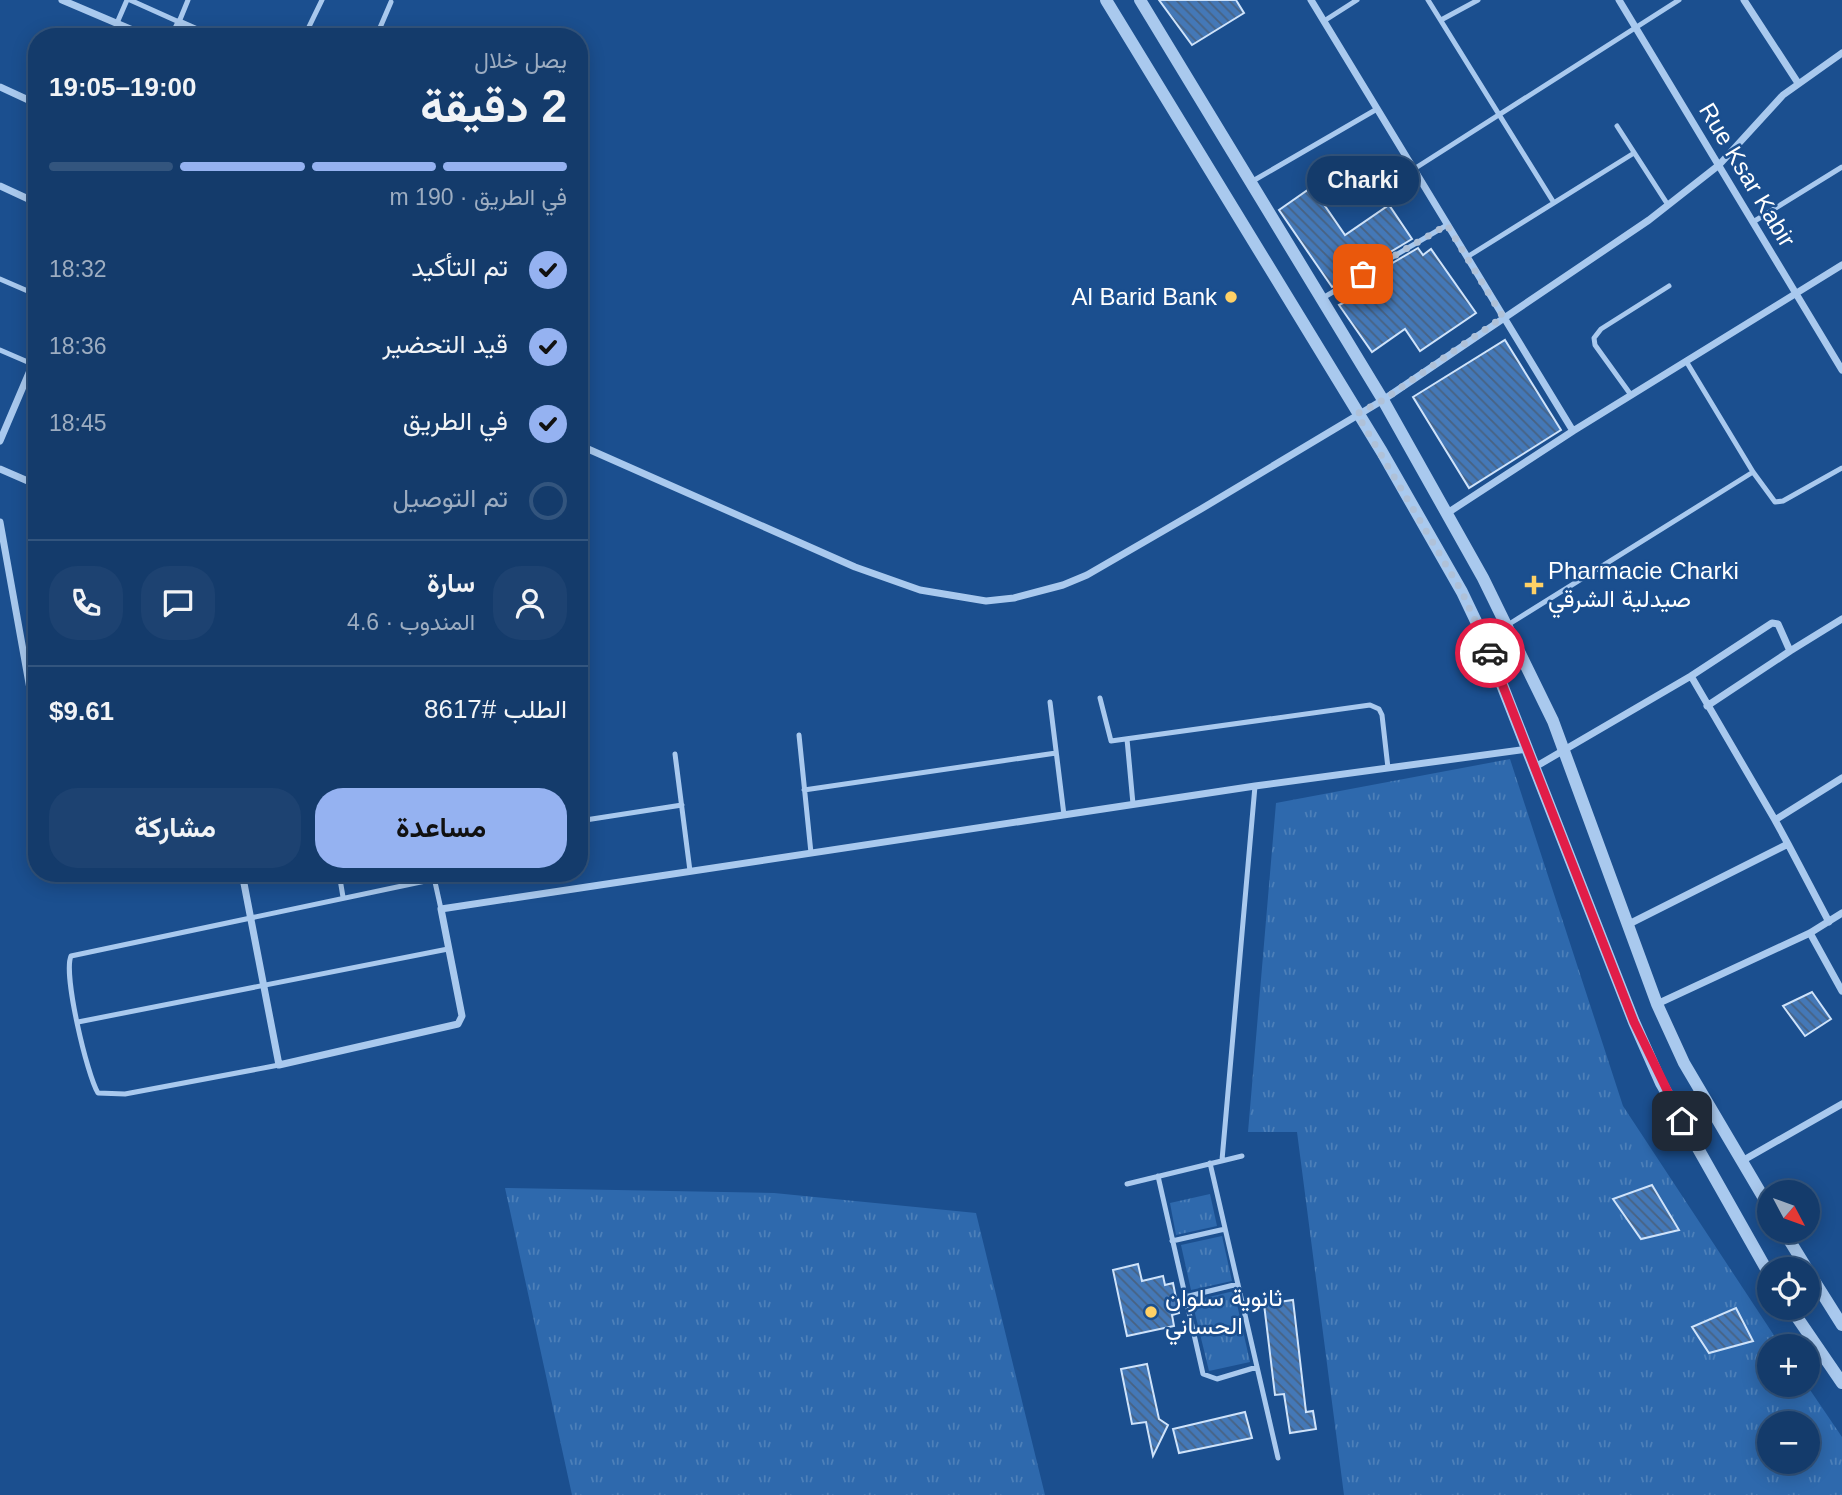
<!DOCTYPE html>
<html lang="ar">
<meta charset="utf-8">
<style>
:root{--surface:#143b6b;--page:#1d4271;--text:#f1f3f6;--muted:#9dadc1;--line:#33557e;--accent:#95b2f1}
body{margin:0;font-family:Helvetica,Vazirmatn,sans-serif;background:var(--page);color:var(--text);direction:rtl;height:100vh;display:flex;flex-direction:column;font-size:26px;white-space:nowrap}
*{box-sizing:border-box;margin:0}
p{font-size:23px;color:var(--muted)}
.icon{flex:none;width:38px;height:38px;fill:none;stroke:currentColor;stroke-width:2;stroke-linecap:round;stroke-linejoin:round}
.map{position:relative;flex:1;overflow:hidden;direction:ltr}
.details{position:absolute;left:28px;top:28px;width:560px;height:854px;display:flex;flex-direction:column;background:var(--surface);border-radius:28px;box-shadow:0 4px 18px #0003,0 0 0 2px var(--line);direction:rtl}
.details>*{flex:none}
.needle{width:46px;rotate:131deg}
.controls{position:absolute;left:1757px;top:1180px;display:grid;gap:14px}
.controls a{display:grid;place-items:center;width:63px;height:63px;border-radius:50%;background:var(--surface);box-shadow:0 4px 18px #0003,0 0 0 2px var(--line);font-size:35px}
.pin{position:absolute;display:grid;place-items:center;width:60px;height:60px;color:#fff;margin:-30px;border-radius:14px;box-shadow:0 4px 10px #0006}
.courier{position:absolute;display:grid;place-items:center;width:70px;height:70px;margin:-35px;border:5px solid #e11d48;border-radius:50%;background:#fff;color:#222;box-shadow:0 2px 9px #0007}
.bubble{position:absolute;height:49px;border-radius:24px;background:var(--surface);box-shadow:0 4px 18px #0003,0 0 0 2px var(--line);font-size:23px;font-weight:700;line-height:49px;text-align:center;direction:rtl}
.headline em{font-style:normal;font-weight:700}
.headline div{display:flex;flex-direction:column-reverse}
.headline{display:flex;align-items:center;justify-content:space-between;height:119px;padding:0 21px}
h1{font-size:46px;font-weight:700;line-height:52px}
.bar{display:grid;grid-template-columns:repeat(4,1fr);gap:10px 7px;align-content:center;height:84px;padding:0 21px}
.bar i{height:9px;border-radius:5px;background:var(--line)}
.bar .on{background:var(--accent)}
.bar p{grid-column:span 4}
.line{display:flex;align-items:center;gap:18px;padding:0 21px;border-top:2px solid var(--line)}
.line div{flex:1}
.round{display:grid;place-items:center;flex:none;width:74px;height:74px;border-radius:28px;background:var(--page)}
ol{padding:0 21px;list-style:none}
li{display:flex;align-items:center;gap:21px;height:77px}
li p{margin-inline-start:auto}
li .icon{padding:7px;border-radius:50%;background:var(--accent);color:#111;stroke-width:4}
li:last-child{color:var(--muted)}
li i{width:38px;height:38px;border:4px solid var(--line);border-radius:50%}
.cta{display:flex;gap:14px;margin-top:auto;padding:14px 21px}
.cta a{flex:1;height:80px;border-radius:28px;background:var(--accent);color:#111;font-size:28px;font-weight:700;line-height:80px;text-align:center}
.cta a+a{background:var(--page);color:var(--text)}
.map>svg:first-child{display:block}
</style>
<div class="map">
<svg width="1842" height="1495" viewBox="0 0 1842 1495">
<defs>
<pattern id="grass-tufts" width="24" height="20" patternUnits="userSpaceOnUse" patternTransform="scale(1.75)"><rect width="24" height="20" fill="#2e69ad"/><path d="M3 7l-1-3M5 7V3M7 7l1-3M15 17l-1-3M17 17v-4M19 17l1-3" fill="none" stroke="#4d80b9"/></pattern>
<pattern id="building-back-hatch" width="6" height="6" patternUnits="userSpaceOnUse" patternTransform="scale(1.75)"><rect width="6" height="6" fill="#4478b7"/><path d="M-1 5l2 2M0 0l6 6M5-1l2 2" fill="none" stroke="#486282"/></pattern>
</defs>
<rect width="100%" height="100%" fill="#1b4f8f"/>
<!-- grass -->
<path fill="url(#grass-tufts)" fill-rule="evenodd" d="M1510 759 1623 1106 1781 1346H1769V1384H1806L1842 1437V1495H1344L1297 1132H1248L1276 803ZM1769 1423H1808V1461H1769Z
M505 1188 774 1193 976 1213 1045 1495H572Z
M1210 1194 1217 1226 1176 1235 1170 1203Z
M1222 1236 1232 1281 1191 1290 1181 1245Z
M1234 1291 1250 1362 1209 1371 1192 1301Z"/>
<!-- building -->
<path fill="url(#building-back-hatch)" stroke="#cfe3fa" stroke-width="2" d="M1159 0H1236L1244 13 1192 45Z
M1312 187 1345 235 1389 205 1412 239 1332 287 1279 210Z
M1418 248 1423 255 1431 249 1476 313 1420 351 1405 329 1372 352 1339 305 1343 303 1338 295Z
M1505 340 1561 430 1469 488 1413 397Z
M1812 992 1831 1019 1805 1036 1783 1006Z
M1652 1185 1679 1230 1641 1239 1613 1199Z
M1138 1264 1142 1281 1163 1276 1165 1285 1173 1283 1179 1313 1172 1315 1174 1326 1127 1336 1113 1270Z
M1293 1300 1306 1412 1313 1411 1316 1429 1290 1433 1284 1394 1275 1395 1264 1304Z
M1736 1308 1753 1341 1709 1353 1692 1327Z
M1147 1364 1159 1419 1168 1425 1153 1456 1146 1422 1132 1424 1121 1369Z
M1245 1412 1252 1438 1179 1453 1173 1429Z"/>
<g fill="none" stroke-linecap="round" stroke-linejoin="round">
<!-- service -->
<path stroke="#a9c9ee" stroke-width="5" d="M130 0 179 22 188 0
M1428 0 1554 203
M1441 20 1478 0
M1324 21 1357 0
M117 23 127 0
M304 37 322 0
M376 37 391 2
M1617 126 1668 205
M1414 169 1679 0
M1251 182 1377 109
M1753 222 1842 167
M1467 257 1634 153
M0 279 37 295
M1321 299 1447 225
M0 350 37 366
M1686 361 1753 472 1775 502 1783 501 1842 468
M1631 395 1595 345 1594 338 1601 329 1669 286
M1506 626 1753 472
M1100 698 1111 741 1370 705 1379 709 1382 715 1388 768
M1050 702 1064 815
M799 735 811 853
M1127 739 1133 804
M675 754 690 871
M804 790 1056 753
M579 821 682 805
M339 873 343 897
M433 873 441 909
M78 1022 448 949
M279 1065 125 1094 98 1093C87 1075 63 974 71 956L435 879
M1222 1160 1255 786
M1210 1163 1278 1458
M1158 1176 1203 1374 1217 1379 1257 1367
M1127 1184 1242 1156
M1172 1241 1225 1229
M1185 1297 1238 1284"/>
<!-- minor -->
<path stroke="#a9c9ee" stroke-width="7" d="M62 0 149 37
M1311 0 1573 431
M1619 0 1842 370
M1744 0 1798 83
M172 37 179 22 213 37
M0 87 37 104
M0 186 37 203
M0 441 37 354
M579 445 855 567 920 590 986 601 1014 598 1063 585 1087 575 1201 509 1383 400 1649 220 1719 165 1783 95 1842 53
M0 469 37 485
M1449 512 1573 431 1842 265
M0 522 37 728
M1691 676 1775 820 1842 778
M1707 706 1790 651
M1535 767 1691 676 1772 623 1778 624 1790 651 1842 619
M1788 844 1829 922
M242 873 279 1065 458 1024 462 1016 441 909 1255 786 1528 749
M1627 925 1788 844 1775 820
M1810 933 1842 991
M1657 1004 1810 933 1842 913
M1742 1161 1842 1104"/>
<!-- tertiary -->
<path stroke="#a9c9ee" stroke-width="12" d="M1106 0 1382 452 1462 592 1483 636 1634 1022 1661 1083 1769 1274
M1140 0 1383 400 1483 578 1553 721 1657 1004 1684 1063 1769 1207
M1783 1230 1807 1269
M1808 1271 1842 1325
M1790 1307 1842 1383"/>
</g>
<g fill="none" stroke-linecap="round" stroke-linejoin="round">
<!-- done -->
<path stroke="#afc1d8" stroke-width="7" stroke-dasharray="0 12.6" d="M1363 274 1447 225 1503 317 1383 400 1357 414 1462 592 1490 653"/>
<!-- route -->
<path stroke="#e11d48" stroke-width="9" d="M1490 653 1634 1022 1682 1121"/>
</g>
<!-- markers -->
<g fill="#ffd166" stroke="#1b4f8f" stroke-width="2.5">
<circle cx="1231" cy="297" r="7"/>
<path d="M1530.5 574.5h7v7h7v7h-7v7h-7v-7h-7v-7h7z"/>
<circle cx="1151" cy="1312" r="7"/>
</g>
<g text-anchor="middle" stroke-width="5" stroke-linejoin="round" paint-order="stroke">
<!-- street labels -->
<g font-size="24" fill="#fff" stroke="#1b4f8f">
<text transform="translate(1747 175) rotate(59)" y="8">Rue Ksar Kabir</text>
</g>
<!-- poi labels -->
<g font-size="24" fill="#fff" stroke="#1b4f8f" text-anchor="start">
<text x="1217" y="305" text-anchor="end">Al Barid Bank</text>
<text x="1548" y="579">Pharmacie Charki<tspan x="1548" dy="28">صيدلية الشرقي</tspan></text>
<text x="1165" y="1306">ثانوية سلوان<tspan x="1165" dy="28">الحساني</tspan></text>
</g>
</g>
</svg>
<div class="controls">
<a><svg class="needle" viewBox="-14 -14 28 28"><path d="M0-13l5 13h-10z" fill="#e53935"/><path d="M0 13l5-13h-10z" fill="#9dadc1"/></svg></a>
<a><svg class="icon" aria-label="locate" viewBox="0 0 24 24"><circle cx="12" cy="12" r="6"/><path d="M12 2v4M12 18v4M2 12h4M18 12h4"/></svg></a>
<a>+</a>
<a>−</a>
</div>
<div class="pin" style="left:1363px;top:274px;background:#ea580c"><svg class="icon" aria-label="bag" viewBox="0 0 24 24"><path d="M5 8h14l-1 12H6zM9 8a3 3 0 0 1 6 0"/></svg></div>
<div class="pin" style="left:1682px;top:1121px;background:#1f2937"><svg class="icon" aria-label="home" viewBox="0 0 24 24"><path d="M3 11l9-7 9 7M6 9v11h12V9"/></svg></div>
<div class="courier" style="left:1490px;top:653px"><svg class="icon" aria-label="car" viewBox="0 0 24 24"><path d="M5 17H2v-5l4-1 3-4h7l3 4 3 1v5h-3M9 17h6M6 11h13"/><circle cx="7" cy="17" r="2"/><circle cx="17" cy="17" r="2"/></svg></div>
<div class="bubble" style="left:1307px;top:156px;width:112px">Charki</div>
<section class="details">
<div class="headline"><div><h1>2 دقيقة</h1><p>يصل خلال</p></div><em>19:00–19:05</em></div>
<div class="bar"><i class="on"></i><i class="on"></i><i class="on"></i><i></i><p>في الطريق · 190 m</p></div>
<ol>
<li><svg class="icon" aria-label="check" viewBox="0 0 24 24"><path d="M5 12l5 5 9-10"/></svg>تم التأكيد<p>18:32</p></li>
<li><svg class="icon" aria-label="check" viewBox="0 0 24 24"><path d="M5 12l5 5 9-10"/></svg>قيد التحضير<p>18:36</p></li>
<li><svg class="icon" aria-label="check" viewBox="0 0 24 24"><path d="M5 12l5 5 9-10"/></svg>في الطريق<p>18:45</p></li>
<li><i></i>تم التوصيل</li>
</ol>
<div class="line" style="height:126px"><a class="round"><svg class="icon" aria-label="person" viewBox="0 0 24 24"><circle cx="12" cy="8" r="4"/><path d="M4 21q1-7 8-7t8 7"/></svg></a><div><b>سارة</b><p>المندوب · 4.6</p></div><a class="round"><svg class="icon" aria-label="chat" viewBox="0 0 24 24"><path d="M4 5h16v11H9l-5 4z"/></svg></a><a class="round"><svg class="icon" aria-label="phone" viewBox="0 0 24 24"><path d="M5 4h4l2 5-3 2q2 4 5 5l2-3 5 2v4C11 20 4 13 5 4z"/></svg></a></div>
<div class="line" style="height:91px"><div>الطلب #8617</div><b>$9.61</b></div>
<div class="cta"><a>مساعدة</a><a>مشاركة</a></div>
</section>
</div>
